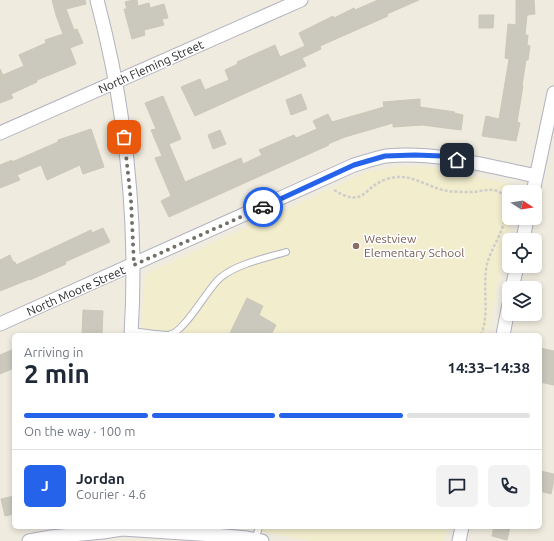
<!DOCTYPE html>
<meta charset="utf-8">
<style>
:root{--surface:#fff;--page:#f2f2f3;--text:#1f2937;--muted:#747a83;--line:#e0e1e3;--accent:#2563eb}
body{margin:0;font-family:Ubuntu,sans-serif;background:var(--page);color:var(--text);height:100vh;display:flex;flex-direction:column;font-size:15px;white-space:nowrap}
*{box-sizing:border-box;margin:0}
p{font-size:13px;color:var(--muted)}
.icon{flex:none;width:22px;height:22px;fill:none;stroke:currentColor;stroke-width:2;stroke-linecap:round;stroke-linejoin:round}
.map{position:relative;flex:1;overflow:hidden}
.drawer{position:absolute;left:12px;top:333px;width:530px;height:196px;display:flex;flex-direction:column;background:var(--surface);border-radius:6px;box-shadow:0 2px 6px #0003}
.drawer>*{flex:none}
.needle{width:26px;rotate:102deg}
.fabs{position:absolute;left:502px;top:185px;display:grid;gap:8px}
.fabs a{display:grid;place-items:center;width:40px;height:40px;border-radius:6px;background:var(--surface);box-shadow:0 2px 6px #0003;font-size:20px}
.pin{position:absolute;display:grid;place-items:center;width:34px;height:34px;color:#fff;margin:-17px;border-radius:8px;box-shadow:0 2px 6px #0006}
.courier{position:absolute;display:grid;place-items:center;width:40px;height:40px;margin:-20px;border:3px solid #2563eb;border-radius:50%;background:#fff;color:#222;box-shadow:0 1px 5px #0007}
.headline em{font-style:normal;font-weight:700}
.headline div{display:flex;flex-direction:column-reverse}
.headline{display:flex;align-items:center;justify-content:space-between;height:68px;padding:0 12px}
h1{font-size:26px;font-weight:700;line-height:30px}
.bar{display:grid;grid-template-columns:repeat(4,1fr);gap:6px 4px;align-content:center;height:48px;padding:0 12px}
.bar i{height:5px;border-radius:3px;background:var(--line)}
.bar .on{background:var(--accent)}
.bar p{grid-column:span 4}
.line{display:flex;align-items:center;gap:10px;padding:0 12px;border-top:1px solid var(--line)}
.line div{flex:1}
.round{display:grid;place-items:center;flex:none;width:42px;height:42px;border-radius:6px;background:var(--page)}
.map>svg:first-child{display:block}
</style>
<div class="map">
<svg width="554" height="541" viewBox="0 0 554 541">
<rect width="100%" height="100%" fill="#efebde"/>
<!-- education -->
<path fill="#f2edcd" d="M425 166 511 184 514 192H509V218H512L487 335H141L145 274 367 172 395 167Z
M236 527H447L444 541H311Z"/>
<!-- building -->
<path fill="#cbc9bd" stroke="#cbc8b7" d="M52 0H85L86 4 66 9 74 30 77 29 83 43 70 48 76 64 37 80V82L11 94 13 98 0 103V69L3 75 24 66 19 55 46 43 45 40 63 34 56 15Z
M133 0H137L138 6 149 3 150 8 164 4 168 18 162 19 164 25 144 30 145 35 132 39 124 9H127L125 2Z
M378 0H419L387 14 388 16 320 46 321 49 302 58 306 66 195 116 181 87 200 79 205 90 229 80 225 70 238 64 237 62 275 45 280 57 305 46 299 33 333 16 334 18 354 8 355 10Z
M516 0H534L535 14 527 15 525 35H528L527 45 530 46 528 60H526L522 86H523L517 122 520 123 516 141 482 136 486 116 499 119 509 59 505 58 508 24 516 25Z
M479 15H494L493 28H479Z
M301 94 307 109 291 115 286 100Z
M163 96 181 139 169 144 185 182 241 158 243 164 262 155 259 150 294 135 296 138 317 129 313 121 328 114 332 122 384 107 383 102 420 99V107L455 112 454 113 463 115 461 130 422 125 393 127V123L345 137 328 144 329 145 169 217 161 201 171 196 155 158 162 156 151 130 156 129 145 103Z
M91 129 104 167 83 174 80 165 47 180 41 165 17 175 20 180 0 188V165L12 160V162L58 142V140Z
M220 130 226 144 213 149 208 135Z
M103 228 110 242 65 262 66 264 30 280V279L0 291V260L10 255 13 262H15L16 265 91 230 92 233Z
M247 298 263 306 259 315 276 325 271 335H229Z
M83 310 103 311 102 335H82Z
M540 348 554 351V385L540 382Z
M14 349V368L0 374V355Z
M540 471 554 474V480L551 494 540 491Z
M14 496V514L5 516 1 499Z
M494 527H510L507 540 492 536Z"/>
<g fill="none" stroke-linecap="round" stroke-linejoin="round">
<defs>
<path id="lane" d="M131 331C143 332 156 335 168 335 184 334 207 289 220 278 236 264 266 258 286 252
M255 540 259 527"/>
<path id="street" d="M97 0C126 109 138 223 131 335
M0 133 301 0
M533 192 554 93
M523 240 527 218
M512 288 517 266
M0 324 354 165C364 162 376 158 386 156 437 151 487 166 536 176
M503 335 509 304
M29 541 51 537 103 532 122 529 214 535 247 538 262 541
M459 541 462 527"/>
</defs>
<!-- lane casing -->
<use href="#lane" stroke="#b2b2c1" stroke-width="8"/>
<!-- street casing -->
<use href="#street" stroke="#b2b2c1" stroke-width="15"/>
<!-- path -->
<path stroke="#cdcdcd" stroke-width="2.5" stroke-dasharray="3 2" stroke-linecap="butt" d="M334 190C365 209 362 187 387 179 410 171 427 188 448 191 456 192 465 192 473 192 484 191 496 186 504 196L509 194
M514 192 518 190
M481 335C490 313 482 287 487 264 493 242 513 220 504 196"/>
<!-- lane -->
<use href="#lane" stroke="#fff" stroke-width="6"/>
<!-- street -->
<use href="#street" stroke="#fff" stroke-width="13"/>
</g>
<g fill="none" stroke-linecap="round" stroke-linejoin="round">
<!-- done -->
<path stroke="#71706b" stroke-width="4" stroke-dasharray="0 7.2" d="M124 137 131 201 134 265 263 207"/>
<!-- route -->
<path stroke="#2563eb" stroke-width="5" d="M263 207 354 165 385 156 415 155 442 156 457 160"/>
</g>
<!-- markers -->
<circle fill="#8d6e63" stroke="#fff" stroke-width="1.5" cx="356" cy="246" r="4"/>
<g text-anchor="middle" stroke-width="3" stroke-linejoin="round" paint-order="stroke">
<!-- street labels -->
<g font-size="12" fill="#2d2d2d" stroke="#fff">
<text transform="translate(151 67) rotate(-24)" y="4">North Fleming Street</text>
<text transform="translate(76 291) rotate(-24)" y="4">North Moore Street</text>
</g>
<!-- education labels -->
<g font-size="12" fill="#785e54" stroke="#fff" text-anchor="start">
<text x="364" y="243">Westview<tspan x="364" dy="14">Elementary School</tspan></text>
</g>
</g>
</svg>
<div class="fabs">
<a><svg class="needle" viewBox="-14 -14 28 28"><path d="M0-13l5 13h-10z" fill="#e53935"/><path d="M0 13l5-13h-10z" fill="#747a83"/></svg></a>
<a><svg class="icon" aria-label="locate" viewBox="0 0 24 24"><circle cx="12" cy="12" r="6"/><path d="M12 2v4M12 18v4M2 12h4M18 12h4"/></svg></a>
<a><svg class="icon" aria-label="layers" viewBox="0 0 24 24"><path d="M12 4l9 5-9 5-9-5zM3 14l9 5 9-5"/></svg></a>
</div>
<div class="pin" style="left:124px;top:137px;background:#ea580c"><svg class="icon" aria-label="bag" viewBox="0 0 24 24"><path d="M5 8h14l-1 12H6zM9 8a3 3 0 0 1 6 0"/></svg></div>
<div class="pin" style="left:457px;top:160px;background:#1f2937"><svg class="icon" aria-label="home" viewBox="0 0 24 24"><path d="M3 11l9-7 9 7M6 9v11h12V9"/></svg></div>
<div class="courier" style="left:263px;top:207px"><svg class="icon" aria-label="car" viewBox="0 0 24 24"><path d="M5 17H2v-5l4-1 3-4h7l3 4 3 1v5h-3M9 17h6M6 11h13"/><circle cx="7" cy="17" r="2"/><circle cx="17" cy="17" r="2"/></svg></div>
<section class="drawer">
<div class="headline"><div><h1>2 min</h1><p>Arriving in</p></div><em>14:33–14:38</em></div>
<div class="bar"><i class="on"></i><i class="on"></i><i class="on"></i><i></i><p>On the way · 100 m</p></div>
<div class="line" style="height:72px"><b class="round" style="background:var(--accent);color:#fff">J</b><div><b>Jordan</b><p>Courier · 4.6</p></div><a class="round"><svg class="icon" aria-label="chat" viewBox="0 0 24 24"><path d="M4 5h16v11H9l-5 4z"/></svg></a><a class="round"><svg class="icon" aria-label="phone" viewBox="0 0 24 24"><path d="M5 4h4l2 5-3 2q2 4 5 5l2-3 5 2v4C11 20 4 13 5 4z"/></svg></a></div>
</section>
</div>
